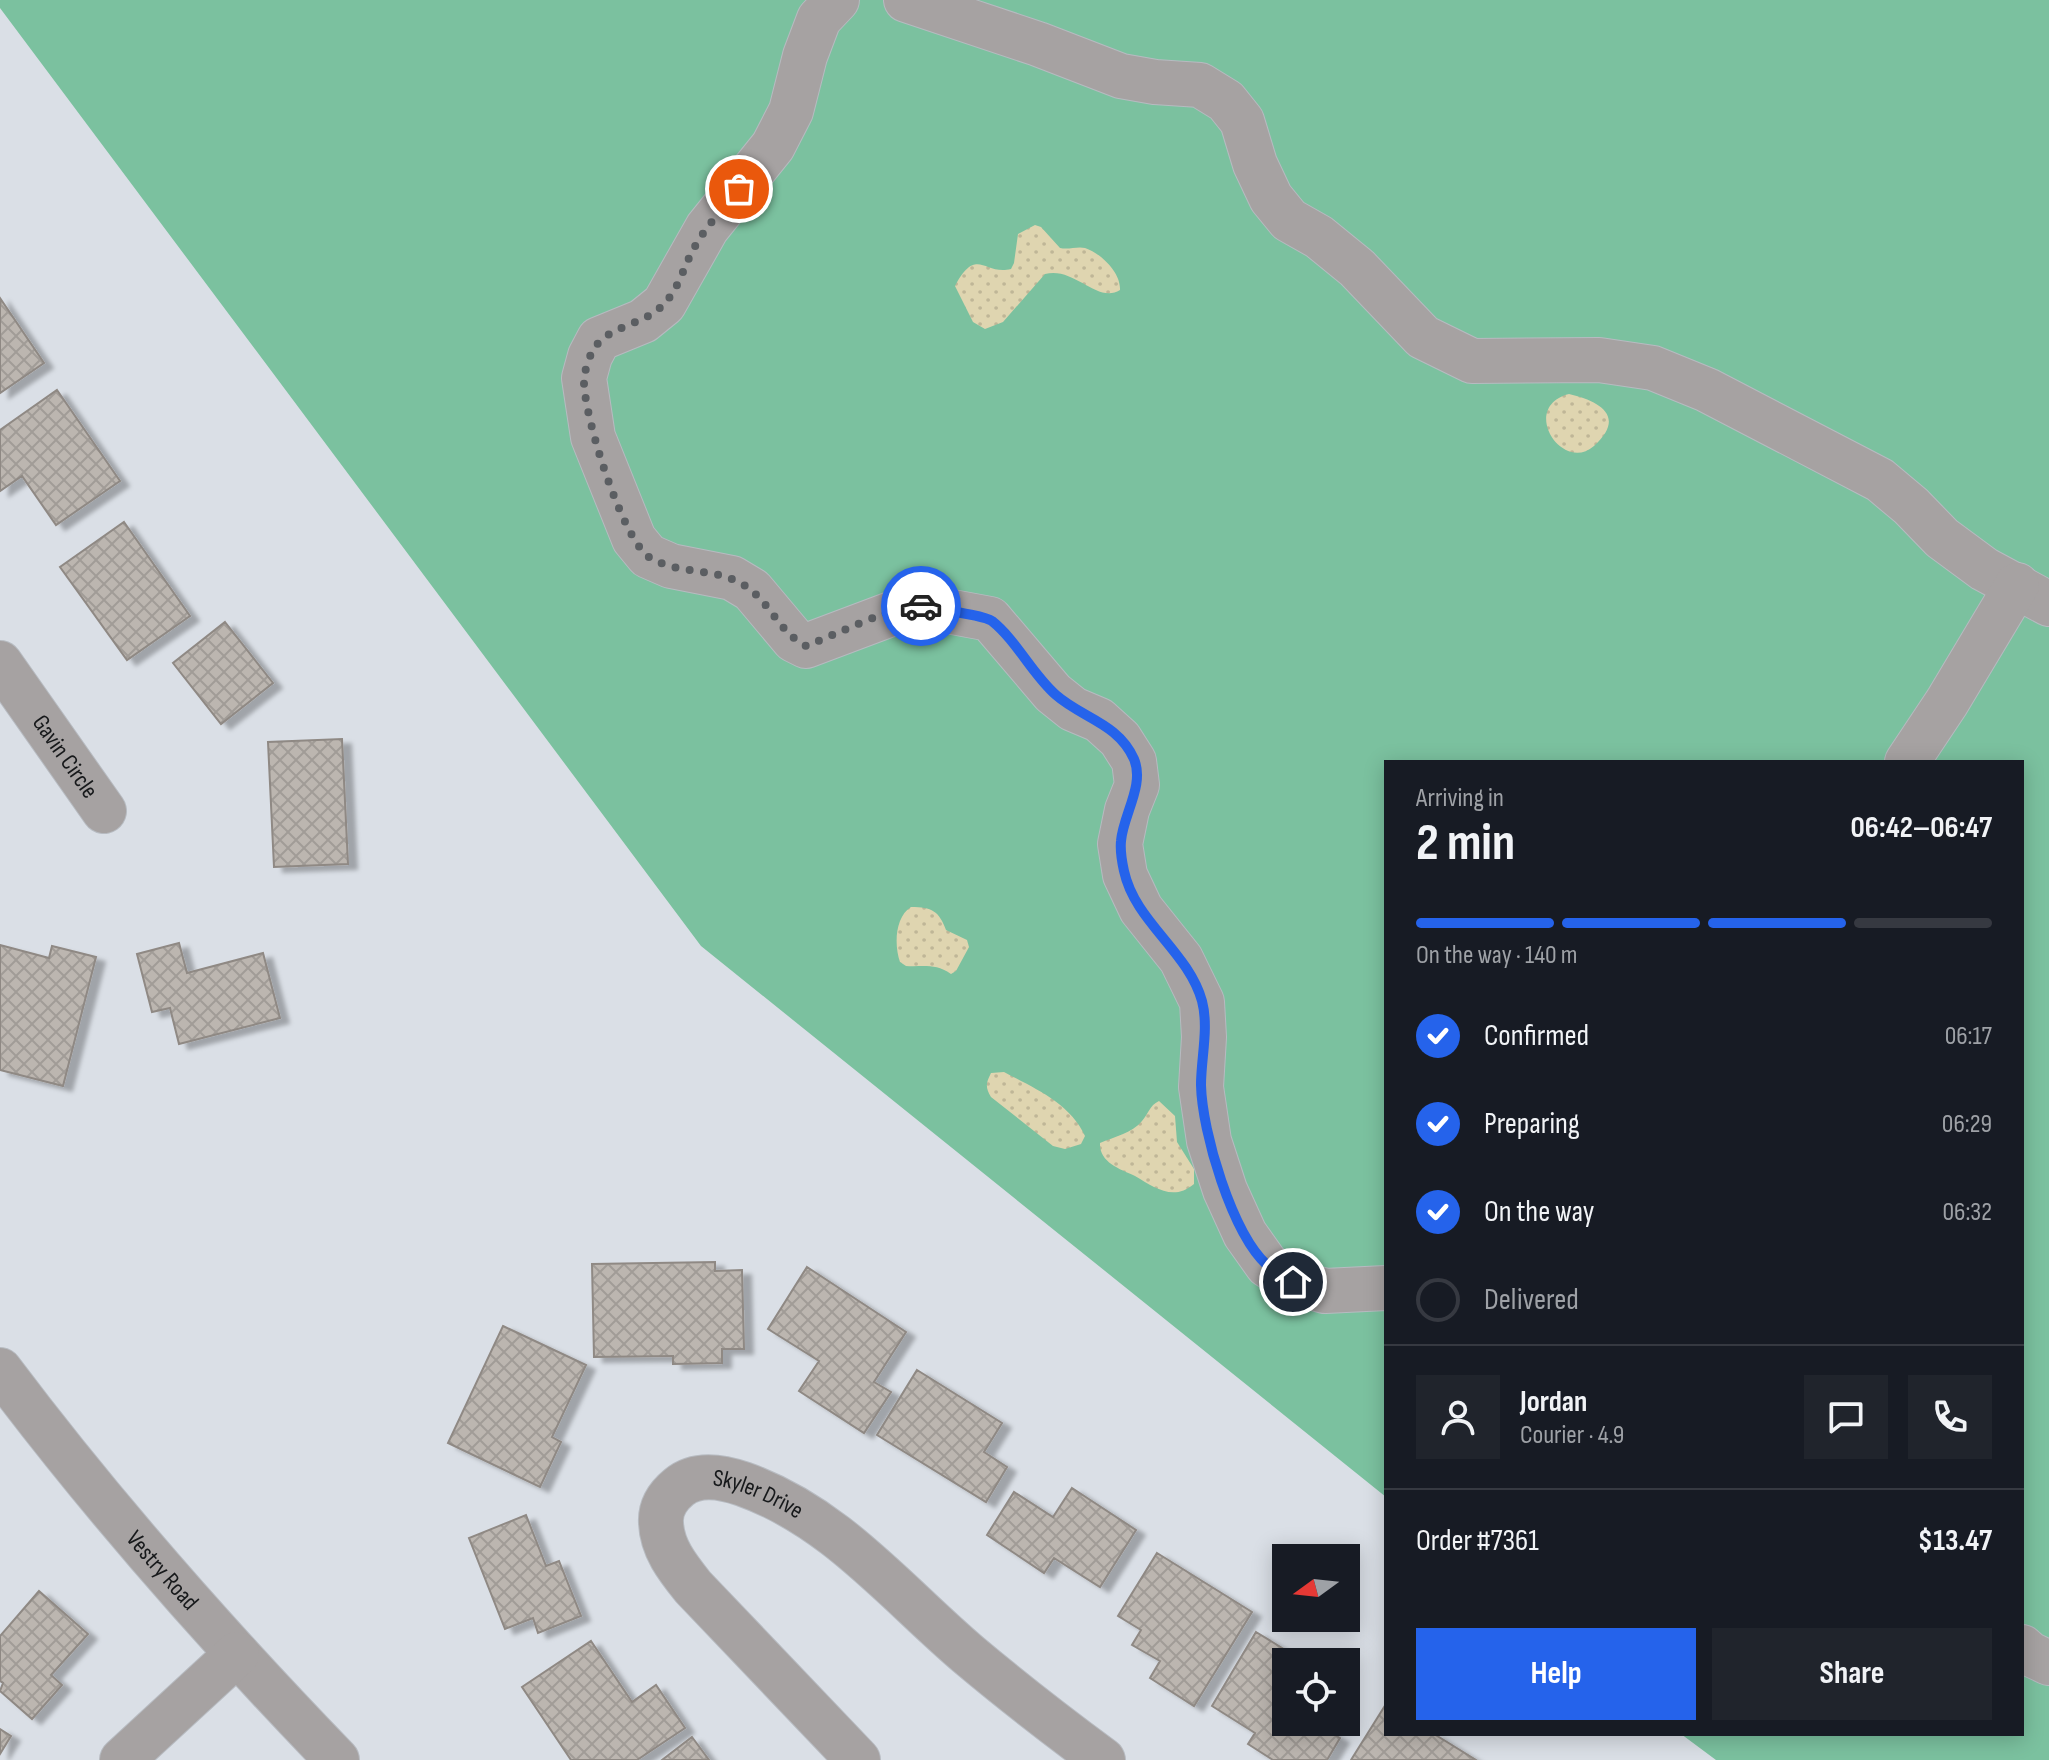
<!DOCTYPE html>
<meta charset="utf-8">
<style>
:root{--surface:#171b24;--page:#20242c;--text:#f1f3f6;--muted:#9ea1a6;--line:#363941;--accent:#2563eb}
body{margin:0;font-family:"Sofia Sans Condensed",sans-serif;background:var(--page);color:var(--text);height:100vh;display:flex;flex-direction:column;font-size:30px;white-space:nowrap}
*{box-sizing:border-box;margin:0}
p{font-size:26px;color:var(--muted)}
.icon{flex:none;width:44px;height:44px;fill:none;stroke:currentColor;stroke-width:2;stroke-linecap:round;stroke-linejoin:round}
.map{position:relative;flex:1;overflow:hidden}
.sheet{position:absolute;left:1384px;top:760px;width:640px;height:976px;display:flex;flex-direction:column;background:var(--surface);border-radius:0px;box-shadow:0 4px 20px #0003}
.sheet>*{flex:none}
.needle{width:52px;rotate:255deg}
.buttons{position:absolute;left:1272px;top:1544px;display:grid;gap:16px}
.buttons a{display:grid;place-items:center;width:88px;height:88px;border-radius:0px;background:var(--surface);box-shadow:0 4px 20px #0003;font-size:40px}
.pin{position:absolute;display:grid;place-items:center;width:68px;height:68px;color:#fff;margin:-34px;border:4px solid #fff;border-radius:50%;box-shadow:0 2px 8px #0007}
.courier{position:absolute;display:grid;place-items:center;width:80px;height:80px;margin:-40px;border:6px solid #2563eb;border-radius:50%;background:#fff;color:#222;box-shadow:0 2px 10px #0007}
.summary em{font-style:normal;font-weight:700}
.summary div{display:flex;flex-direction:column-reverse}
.summary{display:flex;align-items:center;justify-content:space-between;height:136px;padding:0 32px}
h1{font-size:52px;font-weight:700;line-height:60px}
.bar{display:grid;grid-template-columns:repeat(4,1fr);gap:12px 8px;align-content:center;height:96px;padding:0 32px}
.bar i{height:10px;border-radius:6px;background:var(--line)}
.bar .on{background:var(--accent)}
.bar p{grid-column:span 4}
.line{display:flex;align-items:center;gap:20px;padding:0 32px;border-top:2px solid var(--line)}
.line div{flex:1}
.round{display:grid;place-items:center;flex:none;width:84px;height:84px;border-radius:0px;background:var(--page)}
ol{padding:0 32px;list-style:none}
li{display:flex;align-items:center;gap:24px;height:88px}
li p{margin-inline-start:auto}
li .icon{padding:8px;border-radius:50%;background:var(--accent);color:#fff;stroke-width:4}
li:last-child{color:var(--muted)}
li i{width:44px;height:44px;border:4px solid var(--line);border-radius:50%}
.primary-button{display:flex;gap:16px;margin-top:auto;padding:16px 32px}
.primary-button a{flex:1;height:92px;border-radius:0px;background:var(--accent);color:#fff;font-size:32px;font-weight:700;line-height:92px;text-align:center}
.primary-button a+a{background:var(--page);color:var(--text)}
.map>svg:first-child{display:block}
</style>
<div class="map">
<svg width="2049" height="1760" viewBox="0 0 2049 1760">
<defs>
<pattern id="sand-dots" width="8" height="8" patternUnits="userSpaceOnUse" patternTransform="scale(2)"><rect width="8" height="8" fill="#dfd5b0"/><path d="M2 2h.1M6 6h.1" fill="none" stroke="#bfb697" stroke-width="1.8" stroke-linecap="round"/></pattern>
<pattern id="building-cross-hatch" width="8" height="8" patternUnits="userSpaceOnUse" patternTransform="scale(2)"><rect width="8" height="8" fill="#bcb6b0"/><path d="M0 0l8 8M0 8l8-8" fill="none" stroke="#a19c97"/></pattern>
<filter id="shadow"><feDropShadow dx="9" dy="5" stdDeviation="2" flood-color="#0004"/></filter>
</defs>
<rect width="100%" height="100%" fill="#dadfe6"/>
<!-- green -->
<path fill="#7bc19f" d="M0 0H2049V1760H1716L1681 1734H2022V762H1386V1497L701 946 0 8Z"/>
<!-- sand -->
<path fill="url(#sand-dots)" d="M1035 225 1041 227 1060 248C1069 250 1077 246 1085 248 1102 254 1121 273 1120 290 1097 304 1074 266 1045 274L1003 322 985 329 973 322 955 286C977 245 984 276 1011 269L1014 263 1018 234Z
M1569 394C1599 401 1627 416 1594 446 1562 474 1519 407 1569 394Z
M911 907C932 907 939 911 946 930L967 940 969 947 956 971 951 974C935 963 924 967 906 966L900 962C894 945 895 917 911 907Z
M1004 1072C1034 1088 1070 1103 1085 1136L1081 1144 1065 1149 1053 1146 991 1097C985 1087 986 1083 991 1073Z
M1159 1101 1175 1116 1177 1142 1194 1169V1184C1173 1202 1154 1187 1135 1176 1119 1169 1099 1162 1100 1143 1114 1137 1132 1133 1142 1121 1149 1113 1149 1106 1159 1101Z"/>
<!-- building -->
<path fill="url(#building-cross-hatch)" stroke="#8f8984" stroke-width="2" filter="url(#shadow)" d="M0 298 44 363 0 393Z
M57 390 120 481 56 525 22 476 0 491V430Z
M124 522 190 616 127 660 60 567Z
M225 622 273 683 221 724 173 663Z
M342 739 348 864 274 867 268 742Z
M179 943 187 973 263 953 280 1018 179 1044 170 1008 152 1012 137 954Z
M0 945 49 958 52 946 96 957 63 1086 0 1070Z
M715 1262V1271L742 1270 744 1349H722V1363L673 1364V1356L594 1357 592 1264Z
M807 1267 906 1332 874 1382 891 1392 864 1433 799 1391 819 1361 768 1329Z
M503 1326 586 1365 552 1437 561 1442 540 1487 448 1443Z
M917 1370 1002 1423 984 1452 1007 1467 986 1502 877 1435Z
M1072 1488 1136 1530 1100 1587 1054 1558 1044 1573 987 1535 1014 1492 1053 1517Z
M526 1515 546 1566 559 1561 581 1616 538 1633 533 1618 505 1629 469 1538Z
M1157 1553 1252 1612 1194 1706 1150 1678 1160 1661 1132 1645 1141 1630 1118 1616Z
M39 1591 88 1634 51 1675 62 1685 32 1719 0 1691 3 1683 0 1681V1636Z
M1256 1632 1305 1662H1286V1722H1318L1317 1724 1340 1738 1327 1760H1273L1248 1744 1255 1733 1212 1706Z
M591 1641 632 1702 656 1685 685 1728 637 1760H571L522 1687Z
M1386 1704V1734H1434L1476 1760H1351Z
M0 1729 11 1736 0 1754Z
M692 1737 709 1760H662Z"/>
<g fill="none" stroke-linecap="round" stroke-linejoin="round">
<defs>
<g id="minor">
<path d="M837 0 819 19 805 56 791 111 773 146 707 228 664 304 643 321 599 339 590 356 584 378 593 437 634 539 648 556 671 566 732 578 752 590 794 640 806 646 915 605 990 619 1053 693 1073 709 1099 720 1120 739 1134 761 1137 785 1127 810 1120 844 1125 875 1141 909 1181 959 1202 1002 1204 1037 1201 1087 1209 1141 1225 1190 1245 1234 1267 1265 1293 1282 1325 1291 1386 1288"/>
<path d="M906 0 1038 44 1121 76 1155 82 1200 85 1226 101 1242 121 1255 164 1271 198 1289 220 1319 237 1357 268 1423 337 1472 361 1599 360 1653 368 1707 390 1880 480 1911 506 1942 538 1984 569 2049 604"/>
<path id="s1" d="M0 663 104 811"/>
<path d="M1907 762 1947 702 2017 585"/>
<path id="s2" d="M0 1370C103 1507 218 1637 337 1760"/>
<path d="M2022 1647 2030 1654 2049 1663"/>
<path d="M122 1760 237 1654"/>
<path id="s3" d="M858 1760 693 1587C677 1567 662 1548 661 1523 660 1508 668 1496 679 1487 697 1472 723 1477 743 1484 836 1517 896 1593 969 1655 1013 1692 1057 1726 1103 1760"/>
</g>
</defs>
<!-- minor casing -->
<use href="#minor" stroke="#b7bbc1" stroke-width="46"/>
<!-- minor -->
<use href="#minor" stroke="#a6a2a2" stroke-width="44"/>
</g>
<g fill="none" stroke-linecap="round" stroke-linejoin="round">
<!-- done -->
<path stroke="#5b5e62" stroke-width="8" stroke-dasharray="0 14.4" d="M739 189C723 209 704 228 692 252 683 269 678 290 663 305 642 327 604 325 591 354 588 361 585 371 584 378 582 411 622 539 649 557 677 575 714 567 742 584 769 599 778 632 806 646 831 637 900 602 921 606"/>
<!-- route -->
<path stroke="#2563eb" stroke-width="10" d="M921 606C935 609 984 615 992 621 1017 641 1032 674 1056 695 1082 718 1118 723 1134 759 1145 785 1123 815 1121 841 1120 851 1122 862 1124 871 1135 922 1188 951 1202 1001 1209 1028 1201 1058 1201 1085 1202 1132 1232 1233 1267 1265 1275 1272 1285 1276 1293 1282"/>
</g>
<g text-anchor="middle" stroke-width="7" stroke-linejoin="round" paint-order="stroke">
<!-- street labels -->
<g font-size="24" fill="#17191b" stroke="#e8ecf3">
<text dy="8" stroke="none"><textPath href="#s1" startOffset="114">Gavin Circle</textPath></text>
<text dy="8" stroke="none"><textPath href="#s3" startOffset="438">Skyler Drive</textPath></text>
<text dy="8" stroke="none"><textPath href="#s2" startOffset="258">Vestry Road</textPath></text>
</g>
</g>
</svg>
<div class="buttons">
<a><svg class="needle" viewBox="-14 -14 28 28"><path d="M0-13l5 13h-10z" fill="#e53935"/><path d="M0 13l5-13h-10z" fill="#9ea1a6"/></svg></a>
<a><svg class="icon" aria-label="locate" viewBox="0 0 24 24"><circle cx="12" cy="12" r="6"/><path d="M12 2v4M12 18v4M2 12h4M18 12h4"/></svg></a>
</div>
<div class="pin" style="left:739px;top:189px;background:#ea580c"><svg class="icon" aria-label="bag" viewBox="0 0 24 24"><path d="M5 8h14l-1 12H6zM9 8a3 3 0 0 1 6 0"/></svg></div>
<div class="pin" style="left:1293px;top:1282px;background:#1f2937"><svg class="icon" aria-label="home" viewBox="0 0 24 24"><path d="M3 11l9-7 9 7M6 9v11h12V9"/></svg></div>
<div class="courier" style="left:921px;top:606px"><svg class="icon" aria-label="car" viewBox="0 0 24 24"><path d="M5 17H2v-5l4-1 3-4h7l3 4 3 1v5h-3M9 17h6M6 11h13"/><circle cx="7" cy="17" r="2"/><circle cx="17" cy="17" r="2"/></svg></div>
<section class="sheet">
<div class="summary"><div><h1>2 min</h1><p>Arriving in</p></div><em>06:42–06:47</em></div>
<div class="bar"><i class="on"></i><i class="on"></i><i class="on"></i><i></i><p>On the way · 140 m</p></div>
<ol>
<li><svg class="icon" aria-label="check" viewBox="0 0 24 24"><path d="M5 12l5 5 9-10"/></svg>Confirmed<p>06:17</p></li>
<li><svg class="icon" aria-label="check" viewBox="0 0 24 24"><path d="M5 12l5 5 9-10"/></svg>Preparing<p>06:29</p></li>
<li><svg class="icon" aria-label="check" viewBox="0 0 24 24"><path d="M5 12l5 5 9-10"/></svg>On the way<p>06:32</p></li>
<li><i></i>Delivered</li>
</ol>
<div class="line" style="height:144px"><a class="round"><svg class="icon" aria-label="person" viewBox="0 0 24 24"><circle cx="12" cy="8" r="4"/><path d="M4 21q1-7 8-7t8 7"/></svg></a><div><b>Jordan</b><p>Courier · 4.9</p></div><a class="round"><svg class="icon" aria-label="chat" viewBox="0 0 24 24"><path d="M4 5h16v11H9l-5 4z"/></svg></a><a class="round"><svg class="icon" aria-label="phone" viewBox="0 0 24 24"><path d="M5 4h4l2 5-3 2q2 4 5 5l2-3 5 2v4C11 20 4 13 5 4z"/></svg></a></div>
<div class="line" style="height:104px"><div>Order #7361</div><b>$13.47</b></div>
<div class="primary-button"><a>Help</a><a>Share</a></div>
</section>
</div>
